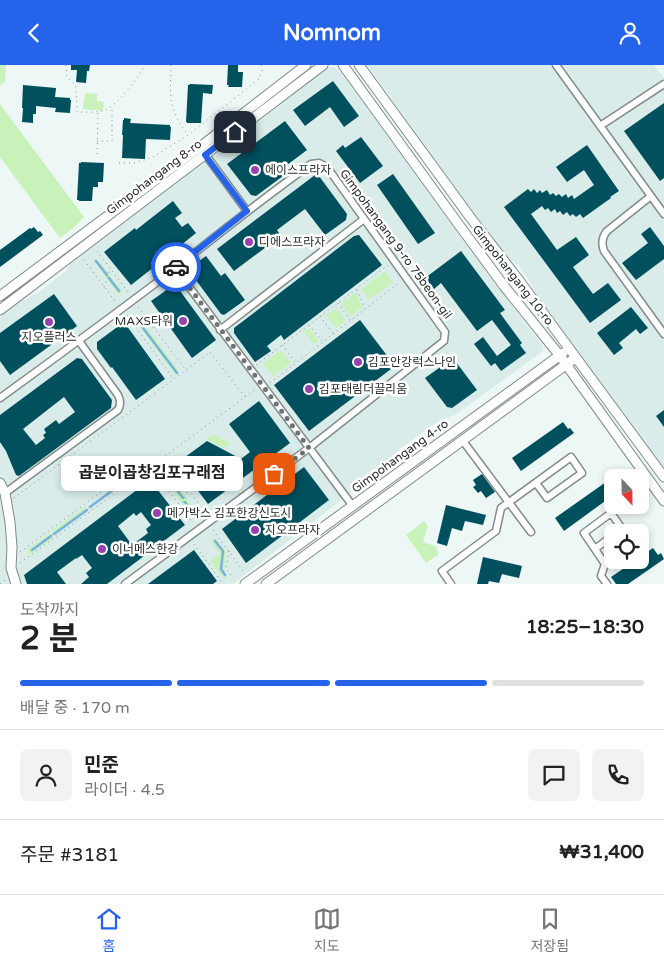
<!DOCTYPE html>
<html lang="ko">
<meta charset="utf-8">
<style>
:root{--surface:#fff;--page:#f2f2f2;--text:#222;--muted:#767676;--line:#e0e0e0;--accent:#2563eb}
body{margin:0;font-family:"Varela Round","Noto Sans KR",sans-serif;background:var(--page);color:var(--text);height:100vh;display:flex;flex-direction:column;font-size:19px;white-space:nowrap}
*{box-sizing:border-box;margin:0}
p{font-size:16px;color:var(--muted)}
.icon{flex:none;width:28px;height:28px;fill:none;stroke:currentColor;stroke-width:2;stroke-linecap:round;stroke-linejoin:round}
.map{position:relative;height:519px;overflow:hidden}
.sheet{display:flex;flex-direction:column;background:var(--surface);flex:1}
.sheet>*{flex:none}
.needle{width:32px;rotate:158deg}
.tools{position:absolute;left:604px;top:404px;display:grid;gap:10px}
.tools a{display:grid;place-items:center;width:45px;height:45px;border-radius:8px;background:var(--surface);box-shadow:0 2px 8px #0003;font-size:25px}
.pin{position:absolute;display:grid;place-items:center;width:42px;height:42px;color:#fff;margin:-21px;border-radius:10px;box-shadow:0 2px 8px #0006}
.courier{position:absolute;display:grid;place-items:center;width:50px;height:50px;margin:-25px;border:4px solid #2563eb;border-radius:50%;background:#fff;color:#222;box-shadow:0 1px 6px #0007}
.bubble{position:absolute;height:35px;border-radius:8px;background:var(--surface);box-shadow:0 2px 8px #0003;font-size:16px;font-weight:700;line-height:35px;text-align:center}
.head em{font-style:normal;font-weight:700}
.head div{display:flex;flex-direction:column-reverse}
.head{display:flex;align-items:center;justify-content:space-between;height:85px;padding:0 20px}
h1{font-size:32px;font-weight:700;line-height:38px}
.bar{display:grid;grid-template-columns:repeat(4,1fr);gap:8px 5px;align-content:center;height:60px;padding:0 20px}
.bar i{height:6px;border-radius:4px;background:var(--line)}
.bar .current{background:var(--accent)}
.bar p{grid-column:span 4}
.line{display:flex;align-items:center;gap:12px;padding:0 20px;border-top:1px solid var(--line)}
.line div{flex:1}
.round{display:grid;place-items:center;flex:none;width:52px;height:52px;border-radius:8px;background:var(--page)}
header{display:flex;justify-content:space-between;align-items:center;height:65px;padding:0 20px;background:var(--accent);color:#fff;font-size:22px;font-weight:700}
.menu{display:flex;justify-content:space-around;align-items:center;height:70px;border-top:1px solid var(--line);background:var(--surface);font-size:14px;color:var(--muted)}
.menu a{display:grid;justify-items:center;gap:2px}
.menu .current{color:var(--accent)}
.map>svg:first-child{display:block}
</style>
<header><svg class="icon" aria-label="back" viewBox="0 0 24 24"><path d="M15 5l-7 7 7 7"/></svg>Nomnom<svg class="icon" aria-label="person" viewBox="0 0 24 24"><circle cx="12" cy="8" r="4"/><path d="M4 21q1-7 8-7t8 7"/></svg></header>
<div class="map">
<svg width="664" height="519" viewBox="0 0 664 519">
<rect width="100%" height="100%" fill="#edf7f6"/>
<!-- built -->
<path fill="#d9ecea" d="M367 0H654L664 13V402L538 232 530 217 519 201 503 189Z
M329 2H333L341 7 472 188 543 281V286L455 350 437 357 401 383 385 401 367 415 233 519H0V252L20 237 39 227 66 206 72 196 167 124 265 52 322 6Z"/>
<!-- green -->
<path fill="#c8f2ba" d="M0 0H6L5 17 0 20Z
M85 28 97 29V36L104 37 103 46 83 44Z
M0 39 84 152 72 164 60 173 0 92Z
M95 194H97L122 226 121 228 118 229 94 196Z
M385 206 393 217 369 235 361 224Z
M356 227 362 242 351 251 341 239Z
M336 243 346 255 336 263 326 250Z
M135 251H138L179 306 177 308 137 255 176 309 175 310 134 254Z
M309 263 319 276 314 279 304 267Z
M281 285 291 298 273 311 263 299Z
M213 369 225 376 227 375 230 378 224 383 206 374Z
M165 403 199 450 193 454 159 407 161 405 195 450 162 404Z
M85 442 87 444 53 469 52 466Z
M424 456 428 461 423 477 435 481 439 489 426 498 406 470Z
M50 468 51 470 31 484V486H33L52 471 53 473 29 490 28 486V484Z
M215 473 226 487 224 504 227 511 224 514 210 496 220 489 211 476Z"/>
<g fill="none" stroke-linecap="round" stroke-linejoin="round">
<!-- stream -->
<path stroke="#76b2dd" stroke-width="2.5" d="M96 196 107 210
M109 213 119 226
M137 255 177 308
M162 405 183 433
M120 420 143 404
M185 437 194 450
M90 442 117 422
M54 469 87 445
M215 476 223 486 221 504 225 510
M32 485 51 471"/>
</g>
<!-- building -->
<path fill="#00505e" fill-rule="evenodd" d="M71 0H90L89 6H87L86 18 76 17 77 5H71Z
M228 0H238V7H243L242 22H228L229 20H227Z
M333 16 359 51 344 62 330 42 305 61 293 45Z
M190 19 213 20 212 29 203 28 201 58H187V57H186L188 20H189Z
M23 20 56 23 55 32 70 33V35H71L70 48 55 47 56 43 36 41V49H33V58L22 57 23 43H22Z
M664 38V113L660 116 624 66Z
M124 53 131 54 130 58 170 60V62H171L170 75 146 74 145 94 122 93 123 70H122L123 55H124Z
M285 56 307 85 279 106 283 111 256 131 251 130 227 99Z
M361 72 383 101 360 118 336 86 343 80 345 83Z
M587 80 619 126 610 132 611 133 583 153 580 149 576 152 573 149 570 151 567 147 563 150 560 146 557 148 555 144 551 147 548 143 545 145 542 141 531 149 557 185 576 172 589 190 573 202 593 229 608 218 621 235 590 258 504 142 528 124 531 127 534 124 537 128 540 125 542 128 547 125 550 130 553 128 556 131 559 129 562 132 566 129 568 133 572 130 574 134 594 120 584 105 567 117 556 102Z
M81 97 104 98 103 117H98V122H93L92 136H79V135H77L79 98H81Z
M393 109 435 168 418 179 377 120Z
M315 110 319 111 347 149 346 155 325 170 305 144 277 165 281 171 234 206 217 184Z
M173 136 182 148 175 153 182 162 188 158 196 168 165 193 162 189 151 198 154 202 131 220 104 187 135 163 136 165Z
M34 162 38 167 40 166 43 170 0 202V185L30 163 31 164Z
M650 162 664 181V194L636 215 622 198 648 178 641 169Z
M359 170 382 200 284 275 281 270 267 281 271 286 255 297 234 268V263L354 171Z
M461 186 505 245 500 248 522 278 520 280 526 288 501 306 495 298 491 301 474 279 483 272 497 291 511 280 492 255 477 266 441 218 434 224 425 213Z
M206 191 221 211 225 208 245 235 224 250 221 249 190 207 191 202Z
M175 219 216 275 192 293 151 236Z
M54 229 77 261 10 310 0 296V268Z
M631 242 648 263 640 269 636 264 619 278 623 283 614 290 597 268Z
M360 255 395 301 309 366 274 320Z
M124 257 165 314 136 335 112 302 111 303 97 284V277Z
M77 293 82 294 112 335 111 343 19 411 16 410 6 386 0 377V350ZM64 332 75 347 59 359 56 355 44 364 46 368 43 370 45 373 36 380 23 364Z
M453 293 477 325 452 343 447 342 425 313Z
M259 336 290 378 208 439 177 398 207 376 241 394 250 387 229 359Z
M664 345V362L656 351Z
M563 357 568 364 570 363 574 368 521 406 512 393Z
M304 402 329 435 246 498 222 464Z
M482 409 495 427 486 433 481 426 478 428 473 422 476 420 473 415Z
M150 415 185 460 107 519H81L89 512 86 508 92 503 82 490 76 494V493L57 507 66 519H27L24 510ZM141 447 151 460 146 464 148 468 132 480 118 461 134 448 136 451Z
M606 417 612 426V431L564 466 555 453Z
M446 440 486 450 483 460 465 456 462 466 452 463 447 481 437 478Z
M653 483 658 490 661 488 664 494 628 519H616L611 512 636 495H640V492Z
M194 485 217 516 213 519H148Z
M483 492 522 501 519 513 502 509 499 518 489 516 488 519H477Z"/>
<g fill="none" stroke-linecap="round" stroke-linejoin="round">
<defs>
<path id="street" d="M556 0 664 149
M600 61 664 19
M205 89 247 146
M651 131 607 166C602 172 601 178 604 186L664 269
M175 203 352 440
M220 265 364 154
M0 333C58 291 115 249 172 206 218 169 264 133 311 99L319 98 327 102 445 267 444 276 309 383 125 519
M463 376 531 467
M5 428 118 345C121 340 121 336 118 330L79 276
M595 484 612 471
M605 499 584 468 611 448 625 468
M451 519 442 506 496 466 501 443 571 392 582 408 547 433 536 418
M607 519 601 511 605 499 612 494"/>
<path id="secondary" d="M343 0 459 160 504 221 560 291 664 436
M359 0 470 152 518 214 664 412
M0 231 200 82 306 0
M0 245 323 0
M0 418 5 428 10 457 12 482 11 503 16 519
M245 519 563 288
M266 519 571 296"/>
</defs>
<!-- street casing -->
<use href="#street" stroke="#838c8b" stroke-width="9"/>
<!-- secondary casing -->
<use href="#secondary" stroke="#838c8b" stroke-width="11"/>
<!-- path -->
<path stroke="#878e8d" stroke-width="1" stroke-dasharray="1 4" stroke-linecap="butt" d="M66 0 67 12 76 21 77 47C87 47 97 48 105 45 118 40 139 12 145 0
M171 0C170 31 168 44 188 70
M97 76H112V42
M97 89 98 48
M119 98H134L148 94 155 91 188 70 258 15 262 6 261 0
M97 186 128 227
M84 195 115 236
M104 222 110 204
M357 225 363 238 364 244
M338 238 350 255
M138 242 185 304
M127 250 173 313
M320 251 333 268
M309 260 322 276
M282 280 295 297
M256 300 388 200
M270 318 400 217
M165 392 205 448
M151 402 192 457
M14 433 210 287 245 332
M181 442 188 425
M213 465 243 506
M194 479 223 519
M229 486 226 503 233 513
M20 487 140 398 145 405
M20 498 256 324
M0 519 5 515"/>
<!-- street -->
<use href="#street" stroke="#fff" stroke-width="6"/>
<!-- secondary -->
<use href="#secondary" stroke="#fff" stroke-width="9"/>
</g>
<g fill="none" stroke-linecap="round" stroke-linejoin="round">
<!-- done -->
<path stroke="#6e7373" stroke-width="5" stroke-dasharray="0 9" d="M176 202 175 203 309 383 274 409"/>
<!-- route -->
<path stroke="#2563eb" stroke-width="6" d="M176 202 247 146 205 90 235 67"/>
</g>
<!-- markers -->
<g fill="#9742b0" stroke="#fff" stroke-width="2">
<circle cx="255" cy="105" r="5"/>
<circle cx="249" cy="177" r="5"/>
<circle cx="183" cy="256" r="5"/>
<circle cx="49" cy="257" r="5"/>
<circle cx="358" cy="297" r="5"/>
<circle cx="309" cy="324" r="5"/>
<circle cx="157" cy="448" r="5"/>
<circle cx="255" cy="465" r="5"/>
<circle cx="102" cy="484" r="5"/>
</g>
<g text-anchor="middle" stroke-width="5" stroke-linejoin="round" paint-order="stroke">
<!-- poi labels -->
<g font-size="12" fill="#292c2c" stroke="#fff" text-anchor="start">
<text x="265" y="109">에이스프라자</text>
<text x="259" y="181">디에스프라자</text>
<text x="173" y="260" text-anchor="end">MAXS타워</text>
<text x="49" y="276" text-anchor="middle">지오플러스</text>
<text x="368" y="301">김포안강럭스나인</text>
<text x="319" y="328">김포태림더끌리움</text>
<text x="167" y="452">메가박스 김포한강신도시</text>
<text x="265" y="469">지오프라자</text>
<text x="112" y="488">이너메스한강</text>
</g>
<!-- street labels -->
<g font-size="12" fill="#292c2c" stroke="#fff">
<text transform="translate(154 112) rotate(-37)" y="4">Gimpohangang 8-ro</text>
<text transform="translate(396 179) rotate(54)" y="4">Gimpohangang 9-ro 75beon-gil</text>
<text transform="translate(513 210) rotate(52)" y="4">Gimpohangang 10-ro</text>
<text transform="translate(400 391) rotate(-36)" y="4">Gimpohangang 4-ro</text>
</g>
</g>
</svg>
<div class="tools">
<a><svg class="needle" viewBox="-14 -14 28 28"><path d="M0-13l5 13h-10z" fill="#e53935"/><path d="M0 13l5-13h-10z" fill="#767676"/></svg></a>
<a><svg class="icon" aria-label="locate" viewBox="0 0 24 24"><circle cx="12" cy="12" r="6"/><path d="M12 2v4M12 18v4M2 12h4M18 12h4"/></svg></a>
</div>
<div class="pin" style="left:274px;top:409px;background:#ea580c"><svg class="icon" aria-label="bag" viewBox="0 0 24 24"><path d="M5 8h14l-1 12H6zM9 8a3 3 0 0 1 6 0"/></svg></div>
<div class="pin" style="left:235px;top:67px;background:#1f2937"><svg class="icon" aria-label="home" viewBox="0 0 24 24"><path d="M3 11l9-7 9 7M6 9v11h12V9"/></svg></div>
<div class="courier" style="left:176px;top:202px"><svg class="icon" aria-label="car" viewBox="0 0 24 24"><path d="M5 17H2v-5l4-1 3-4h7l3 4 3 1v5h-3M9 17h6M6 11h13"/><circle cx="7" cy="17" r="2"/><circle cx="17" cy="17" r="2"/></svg></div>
<div class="bubble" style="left:61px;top:391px;width:182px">곱분이곱창김포구래점</div>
</div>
<section class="sheet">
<div class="head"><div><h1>2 분</h1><p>도착까지</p></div><em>18:25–18:30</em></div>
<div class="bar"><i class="current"></i><i class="current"></i><i class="current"></i><i></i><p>배달 중 · 170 m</p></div>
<div class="line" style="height:90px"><a class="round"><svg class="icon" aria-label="person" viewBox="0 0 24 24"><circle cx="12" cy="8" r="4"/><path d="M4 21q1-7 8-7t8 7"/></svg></a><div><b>민준</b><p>라이더 · 4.5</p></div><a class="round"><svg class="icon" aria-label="chat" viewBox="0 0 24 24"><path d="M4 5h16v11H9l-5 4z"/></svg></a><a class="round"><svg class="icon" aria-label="phone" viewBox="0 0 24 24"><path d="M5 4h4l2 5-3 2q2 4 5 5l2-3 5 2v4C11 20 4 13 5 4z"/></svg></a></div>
<div class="line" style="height:65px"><div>주문 #3181</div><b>₩31,400</b></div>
</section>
<nav class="menu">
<a class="current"><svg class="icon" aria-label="home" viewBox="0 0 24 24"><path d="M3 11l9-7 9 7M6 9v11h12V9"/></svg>홈</a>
<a><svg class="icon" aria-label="map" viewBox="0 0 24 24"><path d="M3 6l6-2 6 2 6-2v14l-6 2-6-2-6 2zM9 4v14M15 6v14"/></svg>지도</a>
<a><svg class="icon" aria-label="saved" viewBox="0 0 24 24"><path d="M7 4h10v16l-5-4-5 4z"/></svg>저장됨</a>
</nav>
